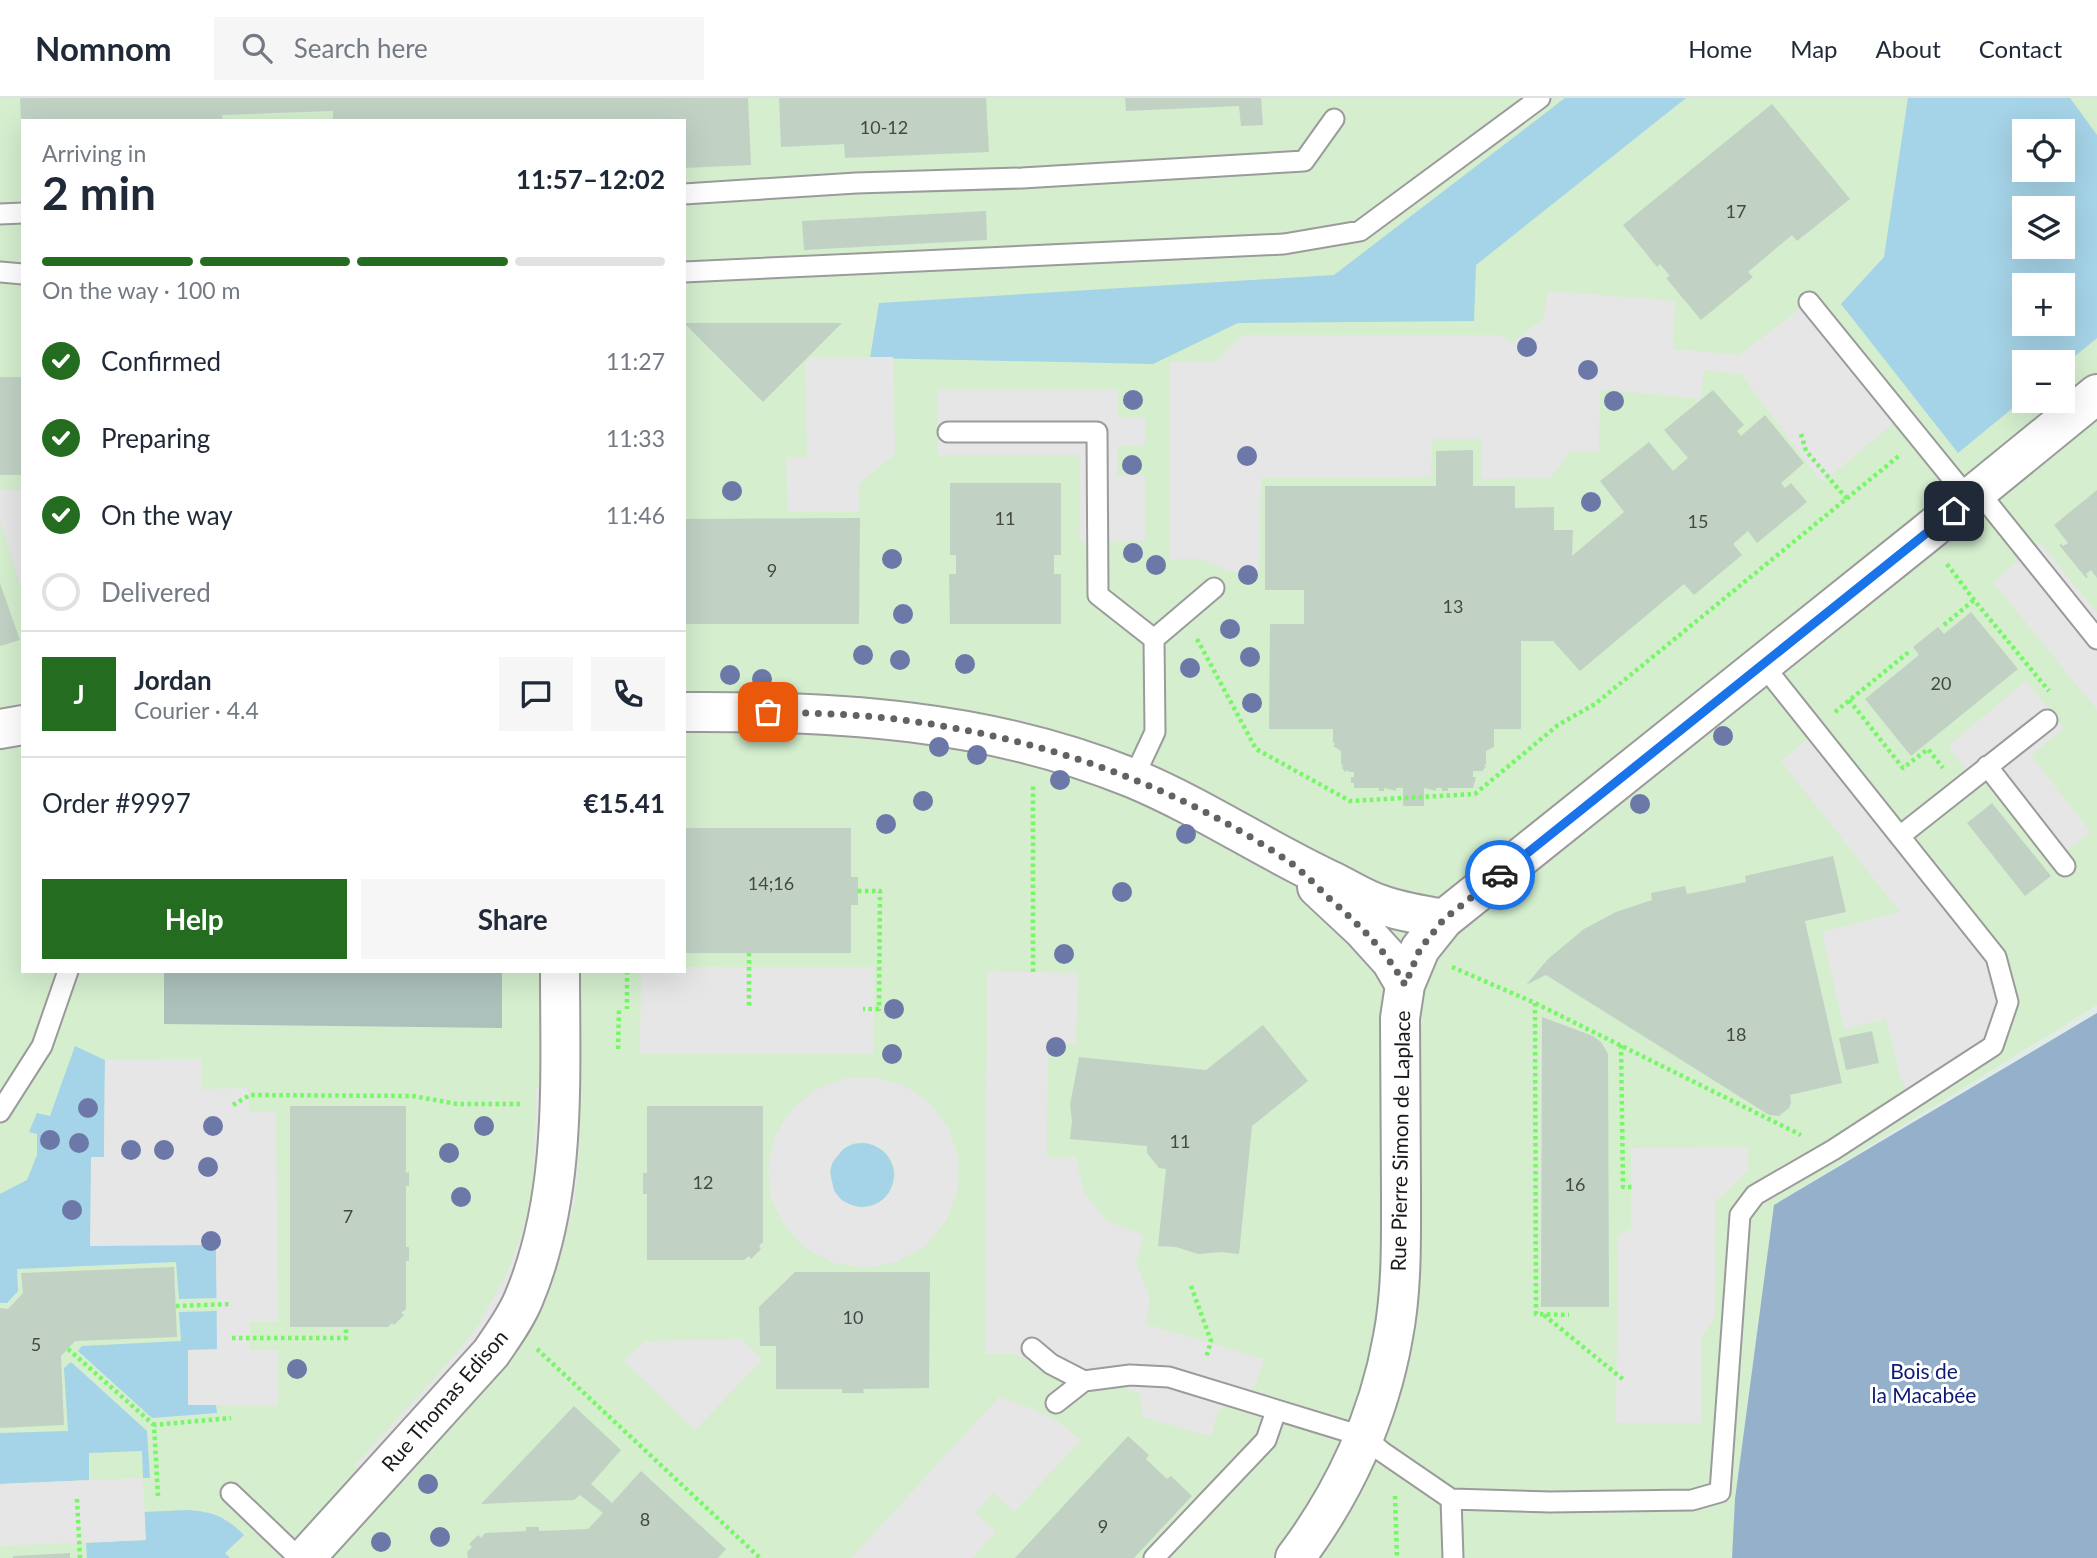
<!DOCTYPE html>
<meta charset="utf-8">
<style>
:root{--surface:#fff;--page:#f6f6f7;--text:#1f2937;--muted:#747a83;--line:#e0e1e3;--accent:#246d20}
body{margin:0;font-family:Lato,sans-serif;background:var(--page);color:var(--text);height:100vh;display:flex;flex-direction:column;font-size:26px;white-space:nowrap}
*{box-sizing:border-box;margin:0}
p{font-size:23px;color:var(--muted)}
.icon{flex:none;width:38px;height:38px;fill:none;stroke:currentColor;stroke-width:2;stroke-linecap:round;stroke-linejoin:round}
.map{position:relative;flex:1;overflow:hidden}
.details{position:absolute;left:21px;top:21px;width:665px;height:854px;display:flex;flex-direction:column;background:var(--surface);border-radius:0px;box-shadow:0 7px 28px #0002}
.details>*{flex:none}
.buttons{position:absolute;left:2012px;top:21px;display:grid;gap:14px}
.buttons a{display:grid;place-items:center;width:63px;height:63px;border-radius:0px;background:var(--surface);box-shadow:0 7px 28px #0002;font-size:35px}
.pin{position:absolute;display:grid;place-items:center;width:60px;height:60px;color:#fff;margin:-30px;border-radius:14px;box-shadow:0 4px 10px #0006}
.courier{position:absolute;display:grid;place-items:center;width:70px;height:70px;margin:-35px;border:5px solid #1a73e8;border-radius:50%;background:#fff;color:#222;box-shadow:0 2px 9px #0007}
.overview em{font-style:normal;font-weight:700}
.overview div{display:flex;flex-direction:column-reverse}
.overview{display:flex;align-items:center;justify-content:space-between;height:119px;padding:0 21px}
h1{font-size:46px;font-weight:700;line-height:52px}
.bar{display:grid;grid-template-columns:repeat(4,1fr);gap:10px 7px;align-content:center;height:84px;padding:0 21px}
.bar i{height:9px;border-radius:5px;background:var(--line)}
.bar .current{background:var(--accent)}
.bar p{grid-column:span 4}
.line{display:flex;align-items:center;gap:18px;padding:0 21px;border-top:2px solid var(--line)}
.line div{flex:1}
.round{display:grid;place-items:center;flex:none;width:74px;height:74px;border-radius:0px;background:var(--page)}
ol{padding:0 21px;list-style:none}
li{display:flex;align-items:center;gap:21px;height:77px}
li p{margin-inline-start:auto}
li .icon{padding:7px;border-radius:50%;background:var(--accent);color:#fff;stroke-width:4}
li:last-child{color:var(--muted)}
li i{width:38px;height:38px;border:4px solid var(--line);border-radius:50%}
.action{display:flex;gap:14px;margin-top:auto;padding:14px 21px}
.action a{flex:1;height:80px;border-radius:0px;background:var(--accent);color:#fff;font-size:28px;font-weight:700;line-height:80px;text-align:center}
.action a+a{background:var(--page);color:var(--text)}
header{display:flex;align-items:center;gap:42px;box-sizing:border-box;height:98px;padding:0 35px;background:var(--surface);border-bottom:2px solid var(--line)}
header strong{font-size:33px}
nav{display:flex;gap:38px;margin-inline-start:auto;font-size:24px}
.search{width:490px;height:63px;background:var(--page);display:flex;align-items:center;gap:18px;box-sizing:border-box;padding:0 24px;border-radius:0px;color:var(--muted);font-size:26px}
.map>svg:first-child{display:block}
</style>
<header>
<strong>Nomnom</strong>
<div class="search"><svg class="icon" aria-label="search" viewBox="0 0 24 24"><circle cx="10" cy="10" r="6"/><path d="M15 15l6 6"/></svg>Search here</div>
<nav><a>Home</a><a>Map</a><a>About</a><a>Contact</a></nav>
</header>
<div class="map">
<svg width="2097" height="1460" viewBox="0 0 2097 1460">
<rect width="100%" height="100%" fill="#e0ece5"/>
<!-- commercial -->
<path fill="#d4eece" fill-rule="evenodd" d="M0 0H2097V907L1774 1107 1735 1401 1732 1460H0ZM23 23H684V873H23ZM2025 33H2063V72H2025ZM2025 110H2063V149H2025ZM2025 187H2063V226H2025ZM2025 264H2063V303H2025Z"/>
<!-- construction -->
<path fill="#acc0bc" d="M164 873H502V930L164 926Z"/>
<!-- grass -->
<path fill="#a5d3e7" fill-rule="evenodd" d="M1565 0H1686L1476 167 1474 223 1238 225 1153 266 870 260 879 205 1334 177Z
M1908 0H2070L2097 37V240L2063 268V264H2025V300L1958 355 1841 206 1884 159ZM2063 33V72H2025V33ZM2063 110V149H2025V110ZM2025 187H2063V226H2025Z
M75 948 105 962 104 1059H92L216 1147 217 1200 179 1201 176 1164 17 1171 18 1193 7 1205H0V1096L27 1082 37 1057V1036L29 1034 37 1015 50 1018Z
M830 1077a32 32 0 1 1 64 0a32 32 0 1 1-64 0Z
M217 1213V1252H188V1307H216L217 1315 152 1320 78 1253 82 1248 181 1243 179 1214Z
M71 1264 147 1333 150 1380H143L142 1353 89 1355V1382L0 1386V1335L68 1333 64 1270Z
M187 1412C214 1414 224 1418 244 1437L225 1455 230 1460H87L86 1445 145 1442 144 1414Z"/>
<!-- forest -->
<path fill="#95b0cb" d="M2097 915V1460H1732L1735 1401 1774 1107Z"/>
<!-- parking -->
<path fill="#e6e6e6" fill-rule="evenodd" d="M1548 193 1675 203 1673 251 1739 257 1809 204 1902 318 1822 385 1741 276 1704 272 1701 301 1600 291 1599 353H1571L1550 380 1481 381V341H1432L1431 379 1261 380 1259 474H1232L1199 461H1170V264H1215L1242 237H1501L1510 246 1543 221Z
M811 259H893L895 356 859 386V414H788L786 359H807L805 265Z
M938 291H1118V319H1145V347L1117 348V377H1145V443H1080V357H938Z
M0 392H23V495L0 423Z
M2040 445 2097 515V612L1993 484Z
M2026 583 2064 630 2031 658 2091 734 2058 759 1988 668 1972 680 1948 648Z
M1816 634 1996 859 2008 904 1993 948 1913 1000 1900 980 1886 921 1844 931 1822 834 1900 814 1781 663Z
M684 869H874V956H640L641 873H684Z
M987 873 1078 875 1076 946 1048 947 1047 1059H1076L1084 1094 1107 1123 1143 1137 1136 1165 1150 1200 1146 1226 1264 1261 1256 1287 1218 1313 1211 1338 1142 1319 1140 1295 1013 1256H985Z
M202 961V991L248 990 249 1014 276 1013 278 1224H250V1252H278V1307H188V1252L217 1251 216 1147 90 1148 91 1059H104L105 962Z
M873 979 903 987 930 1005 949 1031 959 1062 957 1094 946 1123 925 1148 897 1164 865 1170 834 1165 806 1151 785 1128 771 1101 768 1070 774 1039 790 1013 814 993 842 981ZM863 1044 874 1047 884 1053 891 1062 895 1072 894 1083 890 1094 883 1102 873 1108 862 1110 851 1107 841 1102 834 1093 830 1074 832 1065 844 1050 853 1045Z
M536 990H547L526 1159 487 1234 362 1376 354 1368 457 1255 478 1227 507 1175 523 1131 531 1096 534 1062Z
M569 1002H579L578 1079 574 1107 559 1165 547 1161Z
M1748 1049V1073L1715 1104V1218L1701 1241V1325H1616L1618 1137 1631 1131V1050Z
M742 1241 762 1262 695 1332 624 1263 645 1243Z
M999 1299 1029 1309 1059 1324 1081 1342 1014 1414 993 1395 975 1415 996 1434 972 1460H851Z
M143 1380 146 1442 0 1448V1386Z"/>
<!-- building -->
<path fill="#c1d2c5" d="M20 0H748L751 67 684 70V23H333V13L222 17 223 23H21Z
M779 0H986L989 54 845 60 844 46 781 49Z
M1125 0H1261L1263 27 1241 28 1239 8 1126 13Z
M1772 6 1850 101 1797 143 1792 137 1748 174 1753 179 1701 222 1666 180 1670 178 1660 166 1657 169 1623 127Z
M986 113 987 142 804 152 802 123Z
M684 225H842L763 304Z
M0 279H23V377H0Z
M1713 292 1744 327 1737 333 1741 338 1765 317 1804 365 1781 385 1785 390 1791 385 1807 404 1757 445 1748 433 1733 446 1742 457 1694 497 1684 486 1580 573 1553 543H1521V631H1494V649L1486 653V666L1484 667 1486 669 1482 673H1473V679H1476L1473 690H1448V693H1442V690H1436V693L1424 690V708H1403V690H1396V693L1384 690V693H1379V690H1354V685H1351V679H1354V674H1349L1347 672 1345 674 1342 670 1343 668 1341 666V653L1333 648 1335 646 1333 644V631H1269L1270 526H1304V492H1265V388H1436V353L1473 352V388H1515V410L1554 409V432H1573L1572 458 1624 414 1600 383 1649 344 1673 373 1688 360 1664 332Z
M950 385H1061V457H1054V476H1061V526H950L949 476H956V457H950Z
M2097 392V480L2091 472 2086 476 2088 479 2086 480 2059 447 2061 446 2063 448 2068 445 2054 427Z
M860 420 859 526H684V421Z
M0 485 20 542 0 548Z
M1971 514 2018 571 1911 658 1865 601 1919 557 1913 549 1938 529 1944 536Z
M1992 705 2051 778 2025 798 1967 725Z
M684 730H851V779H858V807H851V855H684Z
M1833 758 1846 814 1805 823 1842 985 1790 997 1791 1005 1789 1010 1779 1018 1769 1017 1546 877 1526 887 1548 861 1584 831 1616 814 1652 802 1651 795 1685 788 1687 796 1693 795 1746 784 1745 778Z
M1542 919 1593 938 1601 944 1608 956 1609 1209H1541Z
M1263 927 1308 983 1252 1028 1239 1156 1222 1154 1198 1156 1176 1149 1158 1148 1166 1071 1159 1070 1147 1055V1048L1070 1041 1072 1023 1070 1007 1079 959 1206 972Z
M1872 933 1879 965 1846 972 1839 940Z
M290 1008H406V1075L409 1074V1088H406V1149H409V1163H406V1211L401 1215 404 1217 394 1227 392 1225 388 1229H290Z
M647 1008H763V1144L759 1148 761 1151 751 1161 749 1158 744 1162H647V1096H643V1075H647Z
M174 1169 177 1239 75 1243 61 1258 64 1327 0 1330V1210L8 1211 23 1195 21 1175Z
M795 1174H930L929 1290 863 1291 864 1295H842V1291H776V1248H760L759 1209Z
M574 1308 621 1352 591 1386 612 1405 641 1373 726 1451 718 1460H468L467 1454 472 1449 469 1446 478 1437 481 1440 485 1435 526 1433V1429H539V1433L588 1431 603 1415 580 1397 574 1402 481 1406Z
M1128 1338 1149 1357 1146 1361 1167 1381 1171 1378 1192 1398 1134 1460H1015Z
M70 1455V1460H13V1458Z"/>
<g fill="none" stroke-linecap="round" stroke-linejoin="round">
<defs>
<path id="service" d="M684 96 856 85 1022 80 1304 63 1334 21
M0 116 23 115
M0 174 23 176
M684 174 1284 146 1360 133 1540 0
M1809 204 1969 401
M948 334H1097L1098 497 1154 541 1155 634 1133 681
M1978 393 2097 541
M1154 541 1214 490
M1987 668 2065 768
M1900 738 2047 622
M0 1014 42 948 68 873
M1032 1250 1051 1266 1084 1283 1130 1277 1169 1279 1365 1339 1381 1353 1451 1401 1550 1404 1692 1402 1720 1394 1740 1117 1755 1097 1833 1052 1993 948 2008 904 1996 859 1763 567
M1056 1305 1084 1283
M231 1395 299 1460
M1451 1401 1453 1460
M1154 1460 1266 1342 1276 1313"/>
<path id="minor" d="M305 1460 491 1255C503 1237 516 1220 524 1200 567 1097 560 983 560 873"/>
<path id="tertiary" d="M684 614C839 613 986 621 1132 680 1202 709 1265 752 1334 784 1350 792 1365 802 1382 807 1401 814 1423 817 1444 821
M0 631 23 627
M1317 789 1362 831 1391 863 1405 887
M1295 1460C1344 1395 1379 1319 1393 1239 1402 1192 1401 1144 1401 1096 1401 1037 1400 979 1400 920L1405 887 1420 851 1444 821 1924 437 2097 296"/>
</defs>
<!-- service casing -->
<use href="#service" stroke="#9b9b9b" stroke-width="23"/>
<!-- minor casing -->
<use href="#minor" stroke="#9b9b9b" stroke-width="42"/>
<!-- tertiary casing -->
<use href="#tertiary" stroke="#9b9b9b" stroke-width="42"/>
<!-- path -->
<path stroke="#76f766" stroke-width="4.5" stroke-dasharray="3.5 3.5" stroke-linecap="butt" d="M1801 336 1806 353 1847 401
M1947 466 1974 502 2049 593
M1944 527 1974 502
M1197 541 1256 651 1350 703 1475 696 1558 627 1595 606 1900 357
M1849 602 1903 670 1928 651 1943 670
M1835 614 1910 553
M858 793H880L879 911H863
M749 855V911
M1452 869 1535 905 1801 1037
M627 873V911
M1033 874V686
M1535 905 1536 1216 1569 1217
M1621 947 1623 1089H1635
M618 951 619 911
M233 1007 250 997 413 998 457 1006H523
M1191 1188 1211 1243 1206 1260
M176 1208 232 1206
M1544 1217 1625 1283
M232 1240H346V1229
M68 1251 154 1327
M537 1251 760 1460
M158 1398 154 1327 231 1320
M1395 1398 1397 1460
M77 1401 80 1460"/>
<!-- service -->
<use href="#service" stroke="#fff" stroke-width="19"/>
<!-- minor -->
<use href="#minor" stroke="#fff" stroke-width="38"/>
<!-- tertiary -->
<use href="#tertiary" stroke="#fff" stroke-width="38"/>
</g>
<!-- trees -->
<g fill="#6c78a7">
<circle cx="1527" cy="249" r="10"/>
<circle cx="1588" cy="272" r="10"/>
<circle cx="1133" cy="302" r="10"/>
<circle cx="1614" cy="303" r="10"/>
<circle cx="1247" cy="358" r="10"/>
<circle cx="1132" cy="367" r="10"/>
<circle cx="732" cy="393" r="10"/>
<circle cx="1591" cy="404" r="10"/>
<circle cx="1133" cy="455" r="10"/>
<circle cx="892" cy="461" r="10"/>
<circle cx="1156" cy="467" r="10"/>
<circle cx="1248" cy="477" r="10"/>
<circle cx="903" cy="516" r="10"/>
<circle cx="1230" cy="531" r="10"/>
<circle cx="863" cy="557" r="10"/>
<circle cx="1250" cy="559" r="10"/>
<circle cx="900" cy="562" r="10"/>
<circle cx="965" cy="566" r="10"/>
<circle cx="1190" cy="570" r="10"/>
<circle cx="730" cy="577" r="10"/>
<circle cx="762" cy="581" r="10"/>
<circle cx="1252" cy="605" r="10"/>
<circle cx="1723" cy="638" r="10"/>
<circle cx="939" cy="649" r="10"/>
<circle cx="977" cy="657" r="10"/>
<circle cx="1060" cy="682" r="10"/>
<circle cx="923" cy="703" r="10"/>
<circle cx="1640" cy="706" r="10"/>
<circle cx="886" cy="726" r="10"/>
<circle cx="1186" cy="736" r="10"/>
<circle cx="1122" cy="794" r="10"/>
<circle cx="1064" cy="856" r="10"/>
<circle cx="894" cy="911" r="10"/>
<circle cx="1056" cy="949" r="10"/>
<circle cx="892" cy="956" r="10"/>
<circle cx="88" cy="1010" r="10"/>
<circle cx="213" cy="1028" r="10"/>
<circle cx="484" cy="1028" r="10"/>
<circle cx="50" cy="1042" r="10"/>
<circle cx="79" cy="1045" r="10"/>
<circle cx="131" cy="1052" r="10"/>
<circle cx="164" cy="1052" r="10"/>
<circle cx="449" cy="1055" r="10"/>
<circle cx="208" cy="1069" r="10"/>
<circle cx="461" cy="1099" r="10"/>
<circle cx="72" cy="1112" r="10"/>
<circle cx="211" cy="1143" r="10"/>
<circle cx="297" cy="1271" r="10"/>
<circle cx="428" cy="1386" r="10"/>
<circle cx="440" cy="1439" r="10"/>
<circle cx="381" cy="1444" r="10"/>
</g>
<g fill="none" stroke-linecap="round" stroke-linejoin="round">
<!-- done -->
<path stroke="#5f6461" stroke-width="7" stroke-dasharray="0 12.6" d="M768 614C810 615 853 616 895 621 1033 638 1169 683 1285 761 1301 771 1315 787 1329 800 1360 828 1384 850 1405 887L1420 851 1444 821 1500 777"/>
<!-- route -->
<path stroke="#1a73e8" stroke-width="9" d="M1500 777 1954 413"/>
</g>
<g text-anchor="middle" stroke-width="6" stroke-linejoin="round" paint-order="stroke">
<!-- number labels -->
<g font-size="18" fill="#444845">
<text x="884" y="36">10-12</text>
<text x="1736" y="120">17</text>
<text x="1005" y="427">11</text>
<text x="1698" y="430">15</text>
<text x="772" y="479">9</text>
<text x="1453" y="515">13</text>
<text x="1941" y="592">20</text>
<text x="771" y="792">14;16</text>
<text x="1736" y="943">18</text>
<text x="1180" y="1050">11</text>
<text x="703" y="1091">12</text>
<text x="1575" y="1093">16</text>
<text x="348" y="1125">7</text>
<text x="853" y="1226">10</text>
<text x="36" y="1253">5</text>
<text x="645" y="1428">8</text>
<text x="1103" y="1435">9</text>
</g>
<!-- street labels -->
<g font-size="21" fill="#1a1a1a" stroke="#fff">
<text transform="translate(1401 1043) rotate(-89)" y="7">Rue Pierre Simon de Laplace</text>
<text transform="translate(445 1303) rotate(-49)" y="7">Rue Thomas Edison</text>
</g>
<!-- park labels -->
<g font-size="21" fill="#0d1a74" stroke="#fff">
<text x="1924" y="1281">Bois de<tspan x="1924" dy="24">la Macabée</tspan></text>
</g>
</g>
</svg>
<div class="buttons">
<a><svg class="icon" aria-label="locate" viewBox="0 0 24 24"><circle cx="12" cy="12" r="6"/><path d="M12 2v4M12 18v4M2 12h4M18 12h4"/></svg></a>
<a><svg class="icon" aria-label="layers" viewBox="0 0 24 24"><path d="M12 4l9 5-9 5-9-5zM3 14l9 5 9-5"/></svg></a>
<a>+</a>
<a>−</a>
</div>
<div class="pin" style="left:768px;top:614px;background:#ea580c"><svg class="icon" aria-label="bag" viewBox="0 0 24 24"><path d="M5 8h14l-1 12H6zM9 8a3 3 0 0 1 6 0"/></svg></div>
<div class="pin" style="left:1954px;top:413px;background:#1f2937"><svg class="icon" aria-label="home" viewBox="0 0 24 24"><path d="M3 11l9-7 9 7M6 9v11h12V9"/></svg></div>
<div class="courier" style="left:1500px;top:777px"><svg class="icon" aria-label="car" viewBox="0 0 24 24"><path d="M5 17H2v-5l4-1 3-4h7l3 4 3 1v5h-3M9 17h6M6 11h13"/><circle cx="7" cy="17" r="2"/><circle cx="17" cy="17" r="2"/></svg></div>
<section class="details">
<div class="overview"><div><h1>2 min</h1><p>Arriving in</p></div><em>11:57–12:02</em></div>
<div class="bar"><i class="current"></i><i class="current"></i><i class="current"></i><i></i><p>On the way · 100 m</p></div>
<ol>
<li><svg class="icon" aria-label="check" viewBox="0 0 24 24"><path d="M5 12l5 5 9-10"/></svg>Confirmed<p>11:27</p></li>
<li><svg class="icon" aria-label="check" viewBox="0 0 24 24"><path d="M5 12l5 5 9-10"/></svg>Preparing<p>11:33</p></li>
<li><svg class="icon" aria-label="check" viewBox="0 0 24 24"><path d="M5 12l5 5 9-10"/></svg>On the way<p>11:46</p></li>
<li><i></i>Delivered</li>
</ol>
<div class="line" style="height:126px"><b class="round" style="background:var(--accent);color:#fff">J</b><div><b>Jordan</b><p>Courier · 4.4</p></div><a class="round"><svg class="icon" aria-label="chat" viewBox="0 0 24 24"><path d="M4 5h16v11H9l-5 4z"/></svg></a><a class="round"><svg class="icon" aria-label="phone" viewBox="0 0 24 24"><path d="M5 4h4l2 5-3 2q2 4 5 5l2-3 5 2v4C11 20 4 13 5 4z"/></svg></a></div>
<div class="line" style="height:91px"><div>Order #9997</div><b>€15.41</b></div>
<div class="action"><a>Help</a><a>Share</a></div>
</section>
</div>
